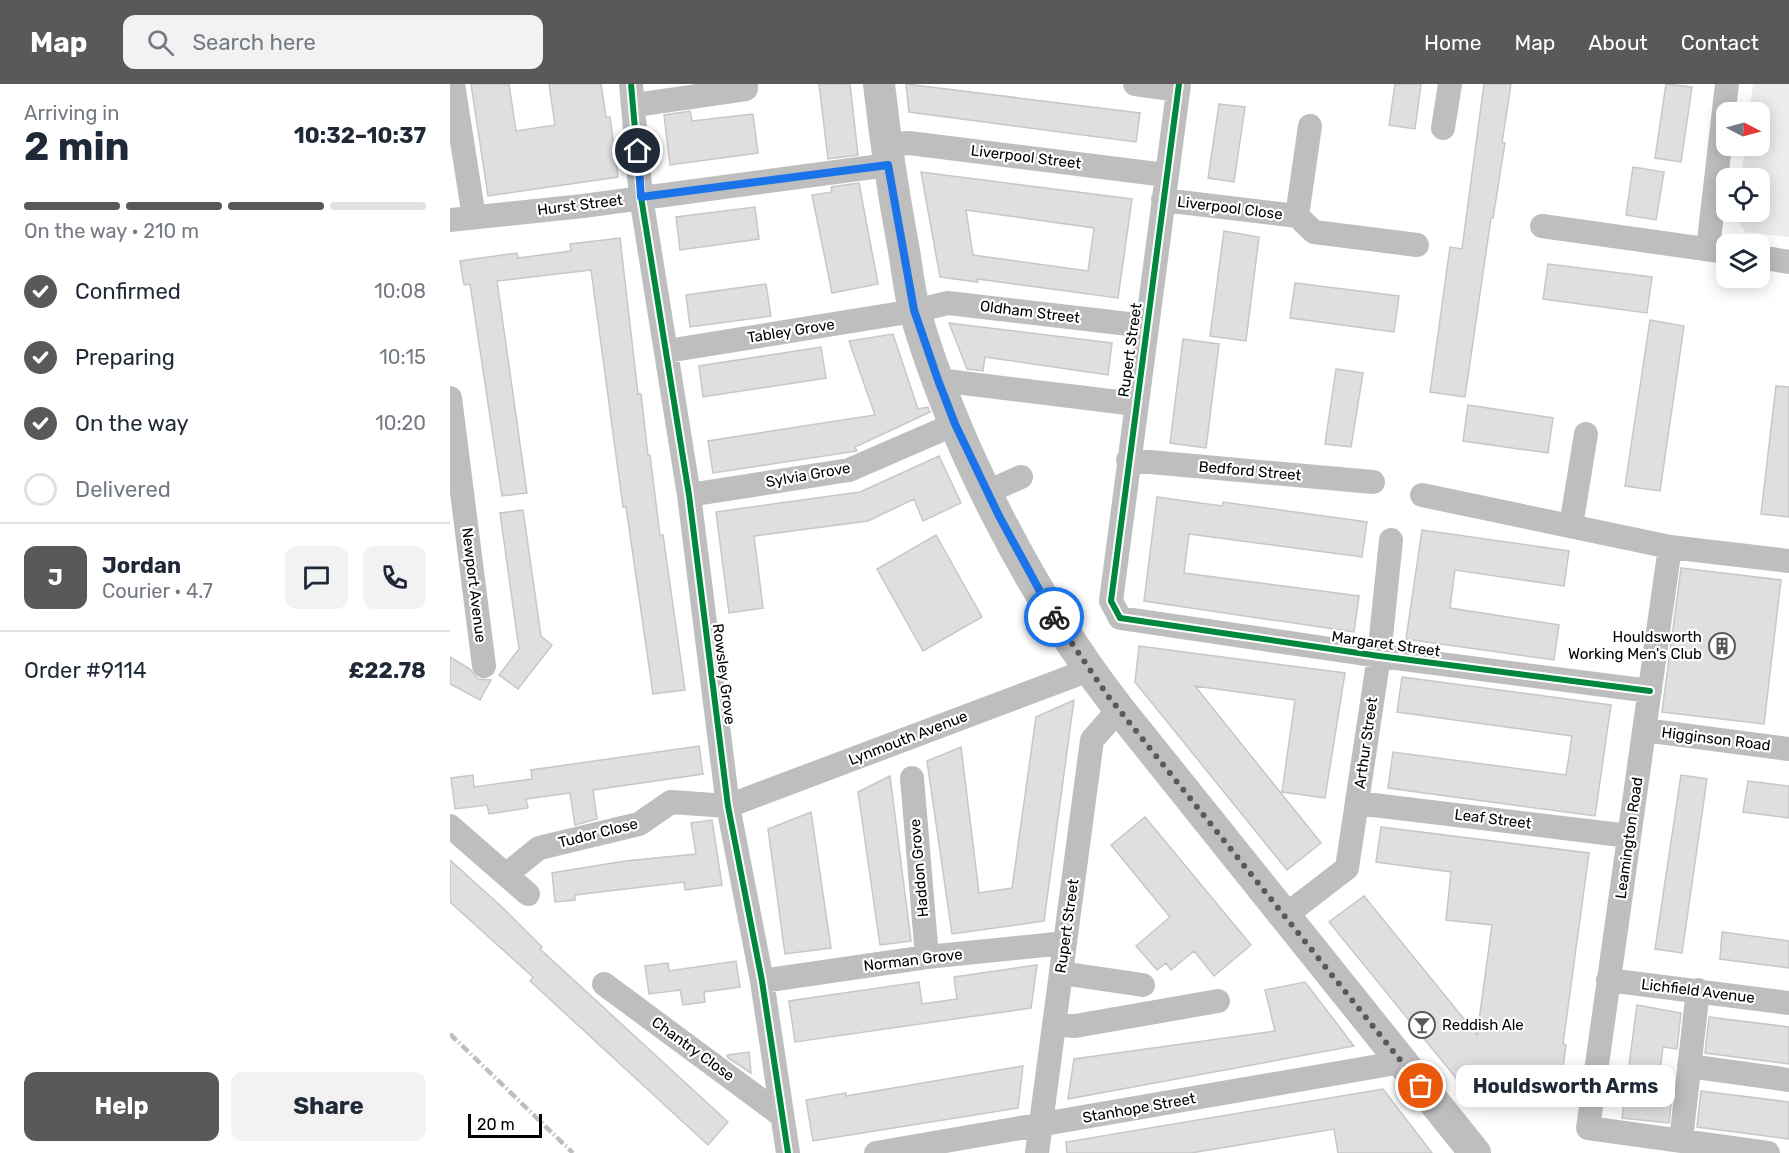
<!DOCTYPE html>
<meta charset="utf-8">
<style>
:root{--surface:#fff;--page:#f2f2f3;--text:#1f2937;--muted:#747a83;--line:#e0e1e3;--accent:#595959}
body{margin:0;font-family:Rubik,sans-serif;background:var(--page);color:var(--text);height:100vh;display:flex;flex-direction:column;font-size:22px;white-space:nowrap}
*{box-sizing:border-box;margin:0}
p{font-size:20px;color:var(--muted)}
.icon{flex:none;width:33px;height:33px;fill:none;stroke:currentColor;stroke-width:2;stroke-linecap:round;stroke-linejoin:round}
.map{position:relative;flex:1;overflow:hidden}
.sheet{display:flex;flex-direction:column;background:var(--surface);width:450px}
.sheet>*{flex:none}
.needle{width:39px;rotate:96deg}
.fabs{position:absolute;left:1266px;top:18px;display:grid;gap:12px}
.fabs a{display:grid;place-items:center;width:54px;height:54px;border-radius:12px;background:var(--surface);box-shadow:0 3px 15px #0003;font-size:30px}
.scale{position:absolute;left:18px;bottom:15px;width:74px;box-sizing:border-box;padding-left:6px;border:3px solid #000;border-top:0;font-size:16px;line-height:21px;white-space:nowrap;color:#000;-webkit-text-stroke:4px #fff;paint-order:stroke}
.pin{position:absolute;display:grid;place-items:center;width:51px;height:51px;color:#fff;margin:-26px;border:3px solid #fff;border-radius:50%;box-shadow:0 2px 6px #0007}
.courier{position:absolute;display:grid;place-items:center;width:60px;height:60px;margin:-30px;border:4px solid #1a73e8;border-radius:50%;background:#fff;color:#222;box-shadow:0 2px 8px #0007}
.bubble{position:absolute;height:42px;border-radius:12px;background:var(--surface);box-shadow:0 3px 15px #0003;font-size:20px;font-weight:700;line-height:42px;text-align:center}
.headline em{font-style:normal;font-weight:700}
.headline div{display:flex;flex-direction:column-reverse}
.headline{display:flex;align-items:center;justify-content:space-between;height:102px;padding:0 24px}
h1{font-size:39px;font-weight:700;line-height:45px}
.bar{display:grid;grid-template-columns:repeat(4,1fr);gap:9px 6px;align-content:center;height:72px;padding:0 24px}
.bar i{height:8px;border-radius:4px;background:var(--line)}
.bar .selected{background:var(--accent)}
.bar p{grid-column:span 4}
.line{display:flex;align-items:center;gap:15px;padding:0 24px;border-top:2px solid var(--line)}
.line div{flex:1}
.round{display:grid;place-items:center;flex:none;width:63px;height:63px;border-radius:12px;background:var(--page)}
ol{padding:0 24px;list-style:none}
li{display:flex;align-items:center;gap:18px;height:66px}
li p{margin-inline-start:auto}
li .icon{padding:6px;border-radius:50%;background:var(--accent);color:#fff;stroke-width:4}
li:last-child{color:var(--muted)}
li i{width:33px;height:33px;border:3px solid var(--line);border-radius:50%}
.button{display:flex;gap:12px;margin-top:auto;padding:12px 24px}
.button a{flex:1;height:69px;border-radius:12px;background:var(--accent);color:#fff;font-size:24px;font-weight:700;line-height:69px;text-align:center}
.button a+a{background:var(--page);color:var(--text)}
header{display:flex;align-items:center;gap:36px;box-sizing:border-box;height:84px;padding:0 30px;background:var(--accent);color:#fff}
header strong{font-size:28px}
nav{display:flex;gap:33px;margin-inline-start:auto;font-size:21px}
.search{width:420px;height:54px;background:var(--page);display:flex;align-items:center;gap:15px;box-sizing:border-box;padding:0 21px;border-radius:12px;color:var(--muted);font-size:22px}
main{display:flex;flex:1;min-height:0}
.map>svg:first-child{display:block}
</style>
<header>
<strong>Map</strong>
<div class="search"><svg class="icon" aria-label="search" viewBox="0 0 24 24"><circle cx="10" cy="10" r="6"/><path d="M15 15l6 6"/></svg>Search here</div>
<nav><a>Home</a><a>Map</a><a>About</a><a>Contact</a></nav>
</header>
<main>
<section class="sheet">
<div class="headline"><div><h1>2 min</h1><p>Arriving in</p></div><em>10:32–10:37</em></div>
<div class="bar"><i class="selected"></i><i class="selected"></i><i class="selected"></i><i></i><p>On the way · 210 m</p></div>
<ol>
<li><svg class="icon" aria-label="check" viewBox="0 0 24 24"><path d="M5 12l5 5 9-10"/></svg>Confirmed<p>10:08</p></li>
<li><svg class="icon" aria-label="check" viewBox="0 0 24 24"><path d="M5 12l5 5 9-10"/></svg>Preparing<p>10:15</p></li>
<li><svg class="icon" aria-label="check" viewBox="0 0 24 24"><path d="M5 12l5 5 9-10"/></svg>On the way<p>10:20</p></li>
<li><i></i>Delivered</li>
</ol>
<div class="line" style="height:108px"><b class="round" style="background:var(--accent);color:#fff">J</b><div><b>Jordan</b><p>Courier · 4.7</p></div><a class="round"><svg class="icon" aria-label="chat" viewBox="0 0 24 24"><path d="M4 5h16v11H9l-5 4z"/></svg></a><a class="round"><svg class="icon" aria-label="phone" viewBox="0 0 24 24"><path d="M5 4h4l2 5-3 2q2 4 5 5l2-3 5 2v4C11 20 4 13 5 4z"/></svg></a></div>
<div class="line" style="height:78px"><div>Order #9114</div><b>£22.78</b></div>
<div class="button"><a>Help</a><a>Share</a></div>
</section>
<div class="map">
<svg width="1339" height="1069" viewBox="0 0 1339 1069">
<rect width="100%" height="100%" fill="#fff"/>
<!-- green -->
<path fill="#ececec" d="M1303 0H1339V153L1295 148 1286 133V128H1310V94H1291L1295 62H1310V28H1299Z"/>
<!-- building -->
<path fill="#dfdfdf" stroke="#c7c7c7" stroke-width="1.5" fill-rule="evenodd" d="M21 0H59L66 47 105 41 99 0H151L156 33H160L168 93 38 112Z
M369 0H400L408 71 378 75Z
M456 0 690 29 686 58 459 28Z
M945 0H971L965 45 939 41Z
M1034 0H1061L1052 59H1055L1043 134H1041L1015 313 980 308 1000 163 1012 165Z
M1216 0 1242 3 1231 78 1205 74Z
M769 20 795 23 784 98 758 94Z
M240 27 242 37 303 30 308 69 220 81 214 31Z
M1183 83 1214 88 1206 136 1176 131Z
M471 88 682 115 668 214 527 195 528 198 490 193ZM516 126 644 144 638 187 523 171Z
M409 99 428 200 382 209 362 111 382 108 381 103Z
M305 123 309 155 230 166 226 133Z
M774 147 809 153 796 257 760 252Z
M170 154 188 310H191L198 371H200L210 452 213 451 235 606 203 610 176 423H173L141 186 47 197 77 409 52 412 20 200 14 201 10 177 67 169 68 174 121 167 120 160Z
M1098 180 1202 193 1197 229 1093 215Z
M845 199 949 212 944 248 840 234Z
M316 200 321 232 240 243 236 211Z
M1200 236 1234 242 1210 407 1175 402Z
M499 239 662 259 658 291 535 273 533 287 517 285Z
M443 250 468 325 478 323 480 328 405 363 407 367 263 389 258 357 425 331 399 257Z
M733 255 769 260 756 364 720 359Z
M371 263 376 294 253 313 249 282Z
M886 285 913 289 901 363 875 360Z
M1326 302 1339 303V433L1311 430Z
M1018 321 1103 334 1098 369 1013 357Z
M489 372 511 419 473 437 464 415 418 437 304 452 313 524 279 529 266 428 410 408Z
M707 413 772 422 773 418 917 438 912 473 739 450 734 489 909 512 904 548 694 517Z
M73 426 91 552 102 561 68 605 49 591 69 565 50 429Z
M972 446 1119 467 1114 502 1005 486 1000 524 1109 541 1104 576 956 555Z
M486 451 532 533 473 567 427 485Z
M1231 484 1331 496 1314 640 1212 628Z
M689 562 895 589 875 714 832 708 845 616 745 602 871 759 837 786 685 598Z
M0 573 20 585 28 595 41 596 30 616 0 600Z
M952 593 1161 621 1145 732 938 704 943 668 1116 691 1122 652 947 628Z
M624 616 594 837 502 850 477 677 511 663 529 809 562 804 586 633Z
M249 662 253 690 143 706 147 735 125 741 120 709 76 715 78 724 39 730 37 721 5 725 1 694 23 691 24 703 82 695 81 686Z
M1231 691 1257 695 1232 869 1205 865Z
M440 692 461 857 430 861 408 708Z
M1298 697 1339 702V734L1293 728Z
M361 728 381 864 335 870 318 745Z
M695 733 801 861 764 892 744 867 721 886 716 879 707 886 686 862 720 833 661 761Z
M262 736 272 801 235 806 234 798 125 811V816L105 818 102 789 175 777 246 770 241 739Z
M931 743 1139 769 1113 960 1116 961 1109 1014 1100 1019 1023 1009 1015 1005 879 838 914 812 1027 951 1042 841 996 836 1001 788 926 778Z
M0 776 53 824 92 863 90 865 278 1038 258 1061 80 897 83 893 0 818Z
M1272 848 1339 857V884L1270 875Z
M286 877 290 903 254 908 255 918 233 921 230 906 199 910 195 882 218 879 219 887Z
M587 881 581 924 345 958 339 917 469 898 472 920 507 915 504 893Z
M855 898 904 962 618 1015 624 975 825 947 815 906Z
M1187 921 1231 929 1227 965 1213 963 1208 1001 1223 1003 1219 1039 1172 1034Z
M1259 933 1339 943V980L1255 969Z
M299 968 301 989 278 974 277 971Z
M573 982 568 1024 363 1057 356 1016 396 1009V1012Z
M933 1005 982 1069H888L884 1045 741 1069H617L616 1058Z
M1251 1007 1339 1018V1055L1247 1043Z"/>
<g fill="none" stroke-linecap="round" stroke-linejoin="round">
<!-- minor -->
<path stroke="#bebebe" stroke-width="24" d="M3 0 24 133
M181 0 191 113 239 411 278 722 312 897 338 1069
M685 0 728 6
M729 0 661 517 670 534 929 572 1200 607
M185 21 296 5V0
M993 44 1000 0
M435 61 459 59 716 91
M713 116 847 132 864 148 967 161
M847 132 860 42
M0 136 133 122 438 81
M1092 142 1276 168
M1258 165 1277 0
M1310 173 1339 178
M217 267 464 227 498 219 696 242
M488 296 685 320
M0 314 34 582
M678 376 923 398
M537 408 571 393
M239 411 399 386 505 340
M972 411 1220 463 1339 477
M1121 442 1136 350
M1220 463 1138 1044 1318 1069
M1194 646 1339 665
M462 694 477 873
M907 719 1179 752
M0 742 78 810
M57 790 89 764 189 740 221 718 278 722 623 592 637 584
M836 831 897 784 929 572 941 456
M611 889 693 901
M1158 896 1339 919
M312 897 477 873 615 859
M154 900 331 1031
M604 940 625 942 768 917
M1239 982 1339 996
M1231 1056 1248 906
M426 1069 952 978
M587 1069 642 656 669 625"/>
<!-- major -->
<path stroke="#bebebe" stroke-width="32" d="M429 0C435 54 443 108 453 161 457 183 459 207 465 228 504 362 583 515 669 625L1025 1069"/>
<!-- rail -->
<path stroke="#bebebe" stroke-width="4.5" stroke-dasharray="9 3 1.5 3" stroke-linecap="butt" d="M0 950 123 1069"/>
<defs>
<path id="cycleway" d="M181 0 191 113 239 411 278 722 312 897 338 1069
M670 534 661 517 729 0
M670 534 929 572 1200 607"/>
</defs>
<!-- cycleway casing -->
<use href="#cycleway" stroke="#fff" stroke-width="10"/>
<!-- cycleway -->
<use href="#cycleway" stroke="#00873e" stroke-width="6"/>
</g>
<g fill="none" stroke-linecap="round" stroke-linejoin="round">
<!-- done -->
<path stroke="#595959" stroke-width="6" stroke-dasharray="0 10.8" d="M604 533 658 612 971 1002"/>
<!-- route -->
<path stroke="#1a73e8" stroke-width="8" d="M188 67 191 113 438 81 464 226 488 296 505 340 549 432 604 533"/>
</g>
<!-- icons -->
<defs>
<symbol id="building-ring" viewBox="-11 -11 22 22"><circle r="9.5" fill="#fff" stroke="#595959" stroke-width="1.5"/><path d="M-4-6H4V6H1V3H-1V6H-4ZM-2.5-4.3h1.7v1.8h-1.7ZM.8-4.3h1.7v1.8H.8ZM-2.5-1h1.7V.8h-1.7ZM.8-1h1.7V.8H.8Z" fill="#595959"/></symbol>
<symbol id="bar-ring" viewBox="-11 -11 22 22"><circle r="9.5" fill="#fff" stroke="#595959" stroke-width="1.5"/><path d="M-6-5H6L.8 .8V4.5H3.5V6h-7V4.5H-.8V.8Z" fill="#595959"/></symbol>
</defs>
<g fill-rule="evenodd">
<use href="#building-ring" x="1257" y="547" width="30" height="30"/>
<use href="#bar-ring" x="957" y="926" width="30" height="30"/>
</g>
<g text-anchor="middle" stroke-width="4.5" stroke-linejoin="round" paint-order="stroke">
<!-- street labels -->
<g font-size="15" fill="#000" stroke="#fff">
<text transform="translate(576 73) rotate(7)" y="5">Liverpool Street</text>
<text transform="translate(130 121) rotate(-7)" y="5">Hurst Street</text>
<text transform="translate(780 124) rotate(7)" y="5">Liverpool Close</text>
<text transform="translate(580 228) rotate(7)" y="5">Oldham Street</text>
<text transform="translate(341 247) rotate(-9)" y="5">Tabley Grove</text>
<text transform="translate(680 266) rotate(-82)" y="5">Rupert Street</text>
<text transform="translate(800 387) rotate(5)" y="5">Bedford Street</text>
<text transform="translate(358 391) rotate(-10)" y="5">Sylvia Grove</text>
<text transform="translate(24 501) rotate(83)" y="5">Newport Avenue</text>
<text transform="translate(936 560) rotate(8)" y="5">Margaret Street</text>
<text transform="translate(274 590) rotate(83)" y="5">Rowsley Grove</text>
<text transform="translate(458 654) rotate(-21)" y="5">Lynmouth Avenue</text>
<text transform="translate(1266 655) rotate(7)" y="5">Higginson Road</text>
<text transform="translate(916 659) rotate(-82)" y="5">Arthur Street</text>
<text transform="translate(1043 735) rotate(7)" y="5">Leaf Street</text>
<text transform="translate(148 749) rotate(-14)" y="5">Tudor Close</text>
<text transform="translate(1179 754) rotate(-82)" y="5">Leamington Road</text>
<text transform="translate(469 784) rotate(-95)" y="5">Haddon Grove</text>
<text transform="translate(617 842) rotate(-82)" y="5">Rupert Street</text>
<text transform="translate(463 876) rotate(-7)" y="5">Norman Grove</text>
<text transform="translate(1248 907) rotate(7)" y="5">Lichfield Avenue</text>
<text transform="translate(243 965) rotate(36)" y="5">Chantry Close</text>
<text transform="translate(689 1024) rotate(-10)" y="5">Stanhope Street</text>
</g>
<!-- poi labels -->
<g font-size="15" fill="#000" stroke="#fff" text-anchor="end">
<text x="1252" y="558">Houldsworth<tspan x="1252" dy="17">Working Men's Club</tspan></text>
<text x="992" y="946" text-anchor="start">Reddish Ale</text>
</g>
</g>
</svg>
<div class="fabs">
<a><svg class="needle" viewBox="-14 -14 28 28"><path d="M0-13l5 13h-10z" fill="#e53935"/><path d="M0 13l5-13h-10z" fill="#747a83"/></svg></a>
<a><svg class="icon" aria-label="locate" viewBox="0 0 24 24"><circle cx="12" cy="12" r="6"/><path d="M12 2v4M12 18v4M2 12h4M18 12h4"/></svg></a>
<a><svg class="icon" aria-label="layers" viewBox="0 0 24 24"><path d="M12 4l9 5-9 5-9-5zM3 14l9 5 9-5"/></svg></a>
</div>
<div class="scale">20 m</div>
<div class="pin" style="left:971px;top:1002px;background:#ea580c"><svg class="icon" aria-label="bag" viewBox="0 0 24 24"><path d="M5 8h14l-1 12H6zM9 8a3 3 0 0 1 6 0"/></svg></div>
<div class="pin" style="left:188px;top:67px;background:#1f2937"><svg class="icon" aria-label="home" viewBox="0 0 24 24"><path d="M3 11l9-7 9 7M6 9v11h12V9"/></svg></div>
<div class="courier" style="left:604px;top:533px"><svg class="icon" aria-label="bike" viewBox="0 0 24 24"><circle cx="6" cy="16" r="4"/><circle cx="18" cy="16" r="4"/><path d="M6 16l4-8h5l3 8M10 8l3 8H6M13 5h3"/></svg></div>
<div class="bubble" style="left:1006px;top:981px;width:219px">Houldsworth Arms</div>
</div>
</main>
